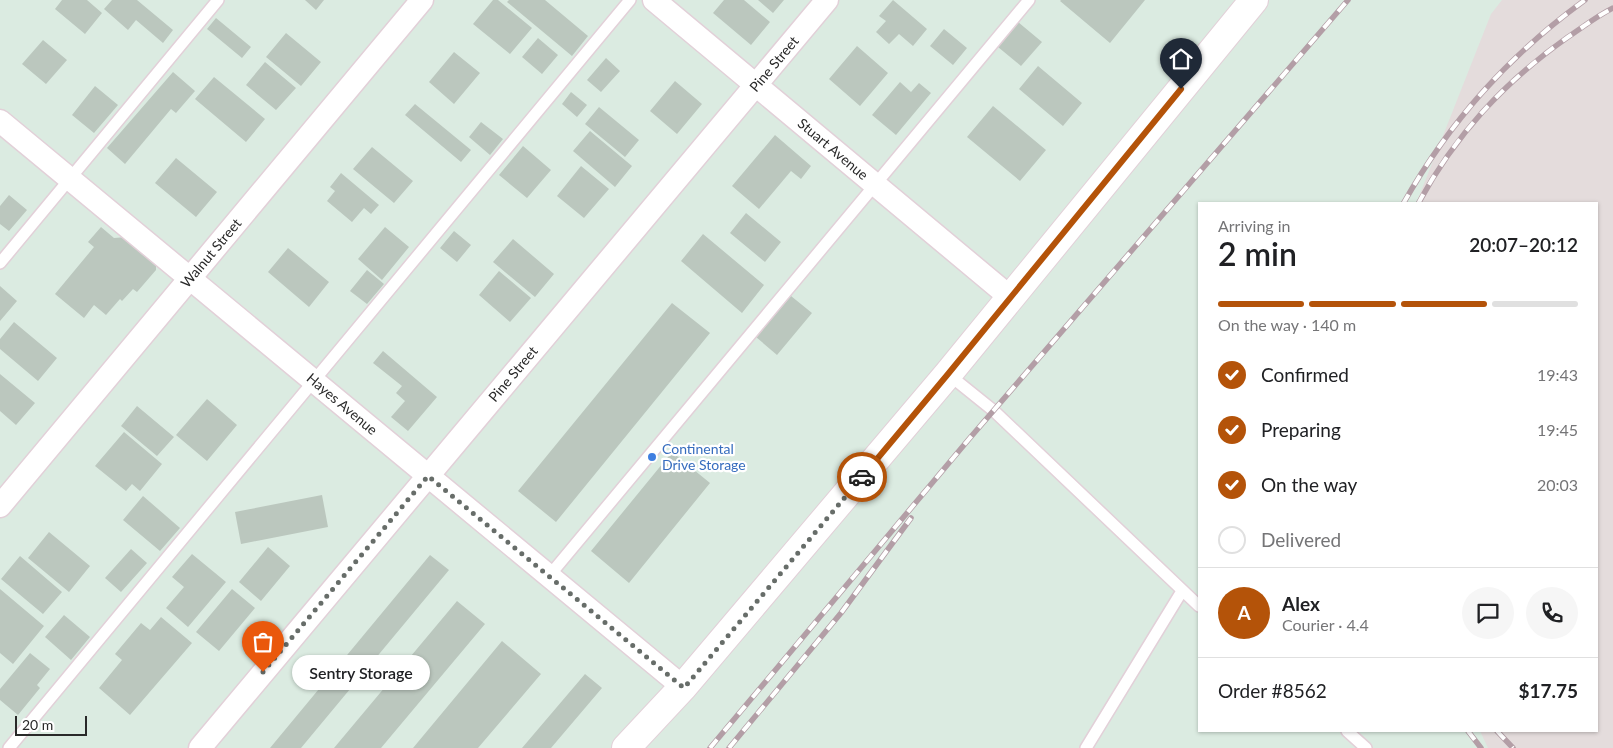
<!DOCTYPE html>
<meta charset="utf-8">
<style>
:root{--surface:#fff;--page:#f6f6f6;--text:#202124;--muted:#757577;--line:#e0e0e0;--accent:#b45309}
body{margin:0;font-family:Lato,sans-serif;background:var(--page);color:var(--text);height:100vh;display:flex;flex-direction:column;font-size:19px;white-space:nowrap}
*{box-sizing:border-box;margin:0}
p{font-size:16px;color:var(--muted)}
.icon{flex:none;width:28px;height:28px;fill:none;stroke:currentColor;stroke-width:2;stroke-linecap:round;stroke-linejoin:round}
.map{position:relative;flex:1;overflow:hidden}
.details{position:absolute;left:1198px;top:202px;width:400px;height:530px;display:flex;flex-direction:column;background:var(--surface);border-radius:0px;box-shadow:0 1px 4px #0004}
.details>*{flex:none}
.scale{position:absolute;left:15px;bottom:12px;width:72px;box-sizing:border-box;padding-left:5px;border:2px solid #292929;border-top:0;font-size:14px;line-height:18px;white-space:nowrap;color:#292929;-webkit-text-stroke:4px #fff;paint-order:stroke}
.pin{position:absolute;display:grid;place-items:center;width:42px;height:42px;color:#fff;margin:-51px -21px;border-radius:50% 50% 50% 0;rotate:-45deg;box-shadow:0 0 5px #0007}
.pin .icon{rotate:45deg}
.courier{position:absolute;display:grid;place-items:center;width:50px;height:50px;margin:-25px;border:4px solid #b45309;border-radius:50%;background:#fff;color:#222;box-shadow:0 1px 6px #0007}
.bubble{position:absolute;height:35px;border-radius:18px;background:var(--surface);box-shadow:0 1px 4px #0004;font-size:16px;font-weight:600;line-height:35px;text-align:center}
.overview em{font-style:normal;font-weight:600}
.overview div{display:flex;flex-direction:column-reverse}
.overview{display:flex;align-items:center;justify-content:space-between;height:85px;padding:0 20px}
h1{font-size:32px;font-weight:600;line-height:38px}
.bar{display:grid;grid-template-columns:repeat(4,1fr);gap:8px 5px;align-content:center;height:60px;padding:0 20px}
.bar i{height:6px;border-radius:4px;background:var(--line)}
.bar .active{background:var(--accent)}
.bar p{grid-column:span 4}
.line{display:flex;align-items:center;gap:12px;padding:0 20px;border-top:1px solid var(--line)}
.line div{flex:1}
.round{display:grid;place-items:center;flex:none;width:52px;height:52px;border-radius:26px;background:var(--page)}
ol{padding:0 20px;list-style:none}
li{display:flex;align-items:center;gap:15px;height:55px}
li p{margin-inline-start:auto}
li .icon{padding:5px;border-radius:50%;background:var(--accent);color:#fff;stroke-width:4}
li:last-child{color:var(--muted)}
li i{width:28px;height:28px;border:2px solid var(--line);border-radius:50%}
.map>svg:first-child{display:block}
</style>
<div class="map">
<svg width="1613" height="748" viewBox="0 0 1613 748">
<rect width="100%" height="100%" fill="#dbebe1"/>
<!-- industrial -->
<path fill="#e4dcdc" d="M1502 0H1613V748H1488L1480 731H1596V204H1416L1491 14Z"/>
<!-- building -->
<path fill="#bbc7be" d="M62 0H87L102 13 85 34 55 9Z
M112 0H137L173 30 163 43 136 20 128 30 104 9Z
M305 0H324L316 10Z
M493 0H498L532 28 510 54 473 24Z
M509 0H545L588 36 572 56 507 2Z
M724 0H744L770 22 751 45 713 13Z
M758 0H784L773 13Z
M893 0 927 29 913 46 899 34 889 44 876 32 886 21 879 16Z
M1061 0H1145L1110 43 1060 1Z
M216 18 251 47 242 58 207 29Z
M1018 22 1042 42 1021 66 998 47Z
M944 29 967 48 953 65 930 46Z
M286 33 321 62 301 86 266 57Z
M538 38 558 55 542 74 522 57Z
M43 40 67 60 46 84 22 64Z
M857 46 888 73 860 106 829 79Z
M454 52 480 73 454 104 429 82Z
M606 58 620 71 601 92 587 80Z
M265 62 296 88 276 110 246 85Z
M1038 66 1082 103 1063 126 1019 89Z
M173 72 195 91 176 113 171 109 125 164 107 148Z
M214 77 265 119 246 142 195 99Z
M675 81 702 104 677 134 650 111Z
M900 82 911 92 919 83 931 93 896 135 872 115Z
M95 86 118 105 94 133 72 115Z
M571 92 587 105 577 117 562 104Z
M415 104 471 150 461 162 405 115Z
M993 106 1046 150 1020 181 967 137Z
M599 107 639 140 625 157 585 124Z
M481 122 503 139 490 155 469 137Z
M590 131 632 166 615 187 573 151Z
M775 135 811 166 801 179 791 171 759 209 732 186Z
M523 146 551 170 527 198 499 175Z
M372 147 413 181 394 203 353 169Z
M176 158 217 192 196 217 155 183Z
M581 166 609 189 584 218 557 196Z
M341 173 379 205 371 214 364 208 352 222 327 201 335 191 330 187Z
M9 195 27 210 9 231 0 224V206Z
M746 213 781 242 765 262 730 233Z
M101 227 114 238 127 237 156 261V270L137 292 133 289 122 301 120 299 106 315 94 305 84 318 55 294 94 247 88 242Z
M385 227 409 247 382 280 358 259Z
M454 231 471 245 457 262 440 248Z
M703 234 764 285 742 313 681 261Z
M513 239 554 274 535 297 493 262Z
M288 248 329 282 309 307 268 272Z
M367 270 384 284 367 304 350 291Z
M499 271 531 298 510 322 479 295Z
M0 286 17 301 0 321Z
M791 296 812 313 777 355 756 337Z
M672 303 710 333 556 522 518 491Z
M14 322 57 358 38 381 0 349V339Z
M383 351 437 397 408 431 391 417 405 401 396 393 402 386 373 363Z
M0 374 35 403 16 425 0 411Z
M207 399 237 425 207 461 176 435Z
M137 406 174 437 157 456 121 426Z
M124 432 162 464 140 491 132 484 126 491 95 466Z
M672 452 710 483 629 583 591 551Z
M322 495 328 527 241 544 235 512Z
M143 496 180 528 160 551 123 520Z
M49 532 90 566 69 592 28 558Z
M268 547 290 566 261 601 239 582Z
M131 549 147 563 121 592 105 578Z
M192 554 226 582 188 627 166 608 184 587 172 577Z
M430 555 449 570 301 748H270Z
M20 556 62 592 43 614 1 579Z
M0 589 44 626 13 664 0 653Z
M232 589 255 608 219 651 196 632Z
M457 601 485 624 381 748H334Z
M64 615 90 637 71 660 45 637Z
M161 617 192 643 130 715 99 688 122 660 115 654 141 623 150 630Z
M502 641 541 674 478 748H413Z
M30 653 50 669 37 685 40 688 18 715 0 700V689Z
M585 674 602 688 551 748H522Z"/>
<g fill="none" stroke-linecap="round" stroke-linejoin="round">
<defs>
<path id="service" d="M0 263 218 0
M948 374 994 411 1199 606
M549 576 1029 0
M1347 731 1366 748
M9 748 630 0
M1086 748 1182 591"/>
<path id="minor" d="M654 0 1011 298
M0 121 683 687
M0 506 422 0
M200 748 827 0"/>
<path id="secondary" d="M626 748 683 687 948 374 1254 0"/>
</defs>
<!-- service casing -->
<use href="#service" stroke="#e2d0d8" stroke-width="14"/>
<!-- minor casing -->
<use href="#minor" stroke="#e2d0d8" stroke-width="25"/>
<!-- secondary casing -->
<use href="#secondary" stroke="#e2d0d8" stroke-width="30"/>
<!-- service -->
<use href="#service" stroke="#fff" stroke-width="11"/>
<!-- minor -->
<use href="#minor" stroke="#fff" stroke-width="22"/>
<!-- secondary -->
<use href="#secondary" stroke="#fff" stroke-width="28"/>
<defs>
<path id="rail" d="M1403 204C1450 121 1508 56 1585 0
M1418 204C1455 135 1504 82 1568 37 1583 27 1597 16 1613 8
M1468 731 1481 748
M1497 731 1513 748
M710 748 969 439 1348 0
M729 748 841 613 911 518"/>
</defs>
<!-- rail casing -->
<use href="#rail" stroke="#b39ea6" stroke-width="5.5"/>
<!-- rail -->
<use href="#rail" stroke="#fff" stroke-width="4" stroke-dasharray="11" stroke-linecap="butt"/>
</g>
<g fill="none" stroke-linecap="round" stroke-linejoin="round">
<!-- done -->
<path stroke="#676d69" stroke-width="5" stroke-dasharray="0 9" d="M263 672 428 476 684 688 862 477"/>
<!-- route -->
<path stroke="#b45309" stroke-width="6" d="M862 477 948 374 1181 89"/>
</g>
<!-- markers -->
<circle fill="#3f7fe0" stroke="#fff" stroke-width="2" cx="652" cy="457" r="5"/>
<g text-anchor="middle" stroke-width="4.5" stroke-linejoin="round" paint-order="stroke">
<!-- street labels -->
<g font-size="14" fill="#292929" stroke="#fff">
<text transform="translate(774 64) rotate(-50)" y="5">Pine Street</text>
<text transform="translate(833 149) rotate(40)" y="5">Stuart Avenue</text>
<text transform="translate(211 253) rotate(-50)" y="5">Walnut Street</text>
<text transform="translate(513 374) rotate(-50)" y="5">Pine Street</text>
<text transform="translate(342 404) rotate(40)" y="5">Hayes Avenue</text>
</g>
<!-- shop labels -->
<g font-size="14" fill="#366cbe" stroke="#fff" text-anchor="start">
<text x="662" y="454">Continental<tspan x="662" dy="16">Drive Storage</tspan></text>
</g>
</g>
</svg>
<div class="scale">20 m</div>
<div class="pin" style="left:263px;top:672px;background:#ea580c"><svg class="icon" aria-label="bag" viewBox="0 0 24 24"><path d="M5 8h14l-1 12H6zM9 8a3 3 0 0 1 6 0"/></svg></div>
<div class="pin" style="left:1181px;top:89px;background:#1f2937"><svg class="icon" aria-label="home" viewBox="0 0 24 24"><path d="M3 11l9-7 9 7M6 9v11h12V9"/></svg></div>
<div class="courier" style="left:862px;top:477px"><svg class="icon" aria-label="car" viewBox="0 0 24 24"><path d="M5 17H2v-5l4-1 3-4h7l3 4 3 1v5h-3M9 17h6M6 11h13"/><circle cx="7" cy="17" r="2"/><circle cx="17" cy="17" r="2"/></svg></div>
<div class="bubble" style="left:292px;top:655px;width:138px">Sentry Storage</div>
<section class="details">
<div class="overview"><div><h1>2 min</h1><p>Arriving in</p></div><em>20:07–20:12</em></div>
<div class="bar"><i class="active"></i><i class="active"></i><i class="active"></i><i></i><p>On the way · 140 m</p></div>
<ol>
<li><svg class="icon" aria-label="check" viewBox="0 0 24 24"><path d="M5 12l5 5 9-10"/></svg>Confirmed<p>19:43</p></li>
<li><svg class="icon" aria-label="check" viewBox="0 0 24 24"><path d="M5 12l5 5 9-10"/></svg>Preparing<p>19:45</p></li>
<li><svg class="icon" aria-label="check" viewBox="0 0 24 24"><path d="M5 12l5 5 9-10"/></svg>On the way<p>20:03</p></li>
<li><i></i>Delivered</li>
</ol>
<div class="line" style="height:90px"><b class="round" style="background:var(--accent);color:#fff">A</b><div><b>Alex</b><p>Courier · 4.4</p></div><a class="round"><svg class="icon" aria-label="chat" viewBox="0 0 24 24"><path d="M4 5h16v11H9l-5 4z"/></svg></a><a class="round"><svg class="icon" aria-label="phone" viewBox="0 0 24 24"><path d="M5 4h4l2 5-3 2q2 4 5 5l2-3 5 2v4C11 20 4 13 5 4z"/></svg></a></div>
<div class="line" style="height:65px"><div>Order #8562</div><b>$17.75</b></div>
</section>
</div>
